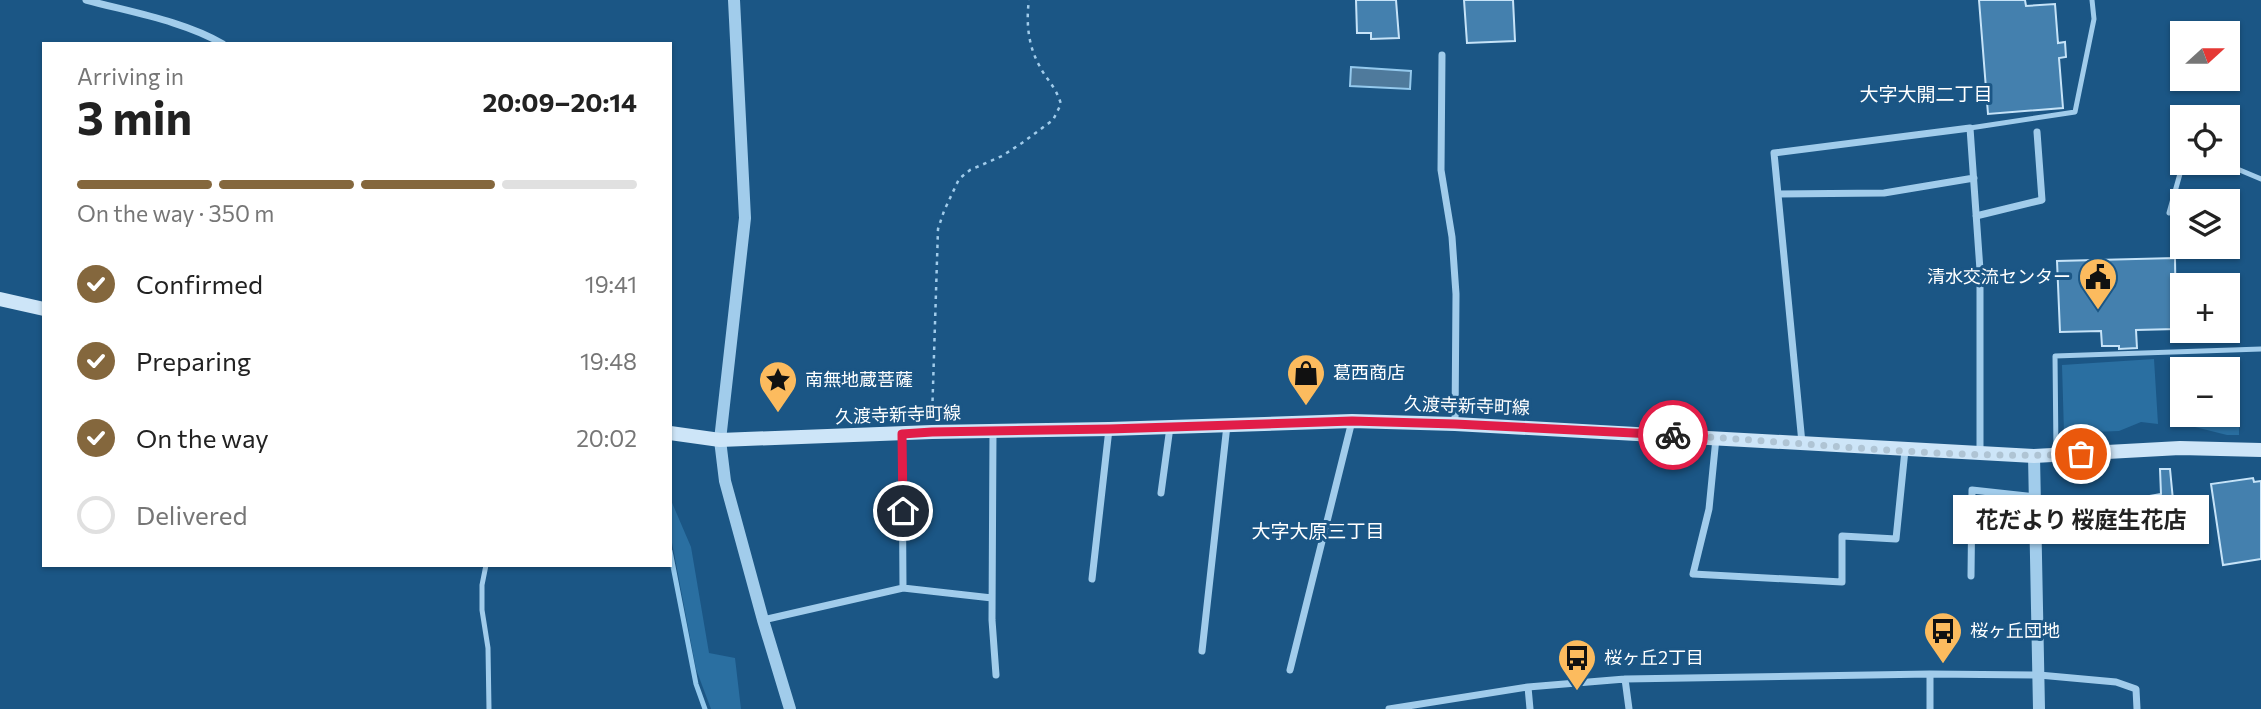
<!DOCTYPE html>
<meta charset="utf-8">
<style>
:root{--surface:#fff;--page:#f6f6f6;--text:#222;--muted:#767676;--line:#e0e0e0;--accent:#84673d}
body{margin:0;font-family:Commissioner,"Noto Sans JP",sans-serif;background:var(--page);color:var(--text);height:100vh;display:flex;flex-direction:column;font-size:26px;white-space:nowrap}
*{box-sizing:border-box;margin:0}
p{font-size:23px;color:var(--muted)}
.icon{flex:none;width:38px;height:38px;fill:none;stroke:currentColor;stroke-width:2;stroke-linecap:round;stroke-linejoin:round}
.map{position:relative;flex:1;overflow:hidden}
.details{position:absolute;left:42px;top:42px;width:630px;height:525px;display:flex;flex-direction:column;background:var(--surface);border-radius:0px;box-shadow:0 2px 5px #0004}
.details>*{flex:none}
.needle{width:46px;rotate:69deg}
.controls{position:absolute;left:2170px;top:21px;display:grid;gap:14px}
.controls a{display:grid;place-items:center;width:70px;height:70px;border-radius:0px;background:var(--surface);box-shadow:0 2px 5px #0004;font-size:35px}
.pin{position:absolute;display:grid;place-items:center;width:60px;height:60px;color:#fff;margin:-30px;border:4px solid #fff;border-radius:50%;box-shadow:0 2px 7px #0007}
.courier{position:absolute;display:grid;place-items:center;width:70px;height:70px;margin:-35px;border:5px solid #e11d48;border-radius:50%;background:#fff;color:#222;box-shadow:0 2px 9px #0007}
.bubble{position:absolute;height:49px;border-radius:0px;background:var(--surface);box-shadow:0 2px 5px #0004;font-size:23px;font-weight:700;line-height:49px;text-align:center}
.summary em{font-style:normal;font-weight:700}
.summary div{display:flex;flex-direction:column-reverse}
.summary{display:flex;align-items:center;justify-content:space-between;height:119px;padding:0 35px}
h1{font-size:46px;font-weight:700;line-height:52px}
.bar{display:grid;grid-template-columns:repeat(4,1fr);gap:10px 7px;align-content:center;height:84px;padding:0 35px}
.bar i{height:9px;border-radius:5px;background:var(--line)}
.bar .active{background:var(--accent)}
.bar p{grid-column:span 4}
ol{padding:0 35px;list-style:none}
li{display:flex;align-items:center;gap:21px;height:77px}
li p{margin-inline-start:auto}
li .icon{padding:7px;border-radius:50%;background:var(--accent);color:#fff;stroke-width:4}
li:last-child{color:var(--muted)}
li i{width:38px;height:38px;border:4px solid var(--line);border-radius:50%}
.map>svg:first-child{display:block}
</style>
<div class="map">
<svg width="2261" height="709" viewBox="0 0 2261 709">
<rect width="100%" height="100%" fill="#1b5685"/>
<!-- green -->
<path fill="#2a6fa1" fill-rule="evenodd" d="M2238 358 2239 435H2227L2179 423 2177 359ZM2182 369H2228V415H2182Z
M2154 359 2158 424 2141 422 2119 431 2064 433 2062 365Z
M670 498 691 547 709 653 735 658 741 709H711L696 669 670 532Z"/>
<!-- water -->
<path fill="#4f7a9c" stroke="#94c9ed" stroke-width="2" d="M1351 67 1411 71 1410 89 1350 86Z"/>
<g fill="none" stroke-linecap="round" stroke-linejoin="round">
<!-- stream -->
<path stroke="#94c9ed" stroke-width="5" d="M670 551 696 684 705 709"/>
</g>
<!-- building -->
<path fill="#4480ae" stroke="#c6e3f8" stroke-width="2" d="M1356 0H1396L1399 38 1371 39V33H1357Z
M1464 0H1513L1515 41 1467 43Z
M1979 0H2025L2026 6 2055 4 2058 43 2065 42 2066 57 2059 58 2063 108 1988 114Z
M2175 258 2176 329 2136 330 2137 348 2119 349V346H2102L2101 331 2060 332 2057 261Z
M2160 469H2170L2176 531 2153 533 2149 496 2161 494Z
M2253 478 2254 482 2261 481V559L2223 565 2211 484Z"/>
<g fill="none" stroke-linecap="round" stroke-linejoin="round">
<!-- path -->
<path stroke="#a1cceb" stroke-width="2.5" stroke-dasharray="3.5 5" stroke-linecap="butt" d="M932 418 938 229 944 211 959 179 970 170 1002 156 1022 143 1053 120 1061 104C1055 85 1047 81 1039 65 1028 45 1026 22 1029 0"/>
<!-- service -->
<path stroke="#a1cceb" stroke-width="5" d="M1970 128 2075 112 2094 19 2092 0
M2223 163 2261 179
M2169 213 2183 163
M2056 452 2055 356 2261 349
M486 565 482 585V610L488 648 489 709"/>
<!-- minor -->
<path stroke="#a1cceb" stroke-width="7" d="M86 0C130 12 184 21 223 44
M1442 55 1441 170 1452 237 1456 294 1455 424
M1778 194 1884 193 1974 178
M1976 216 2042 200 2037 132
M993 432 992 620 996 675
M1716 438 1709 509 1693 574 1842 582V536L1896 539 1905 450
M1802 443 1774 153 1970 128 1980 270V453
M1161 493 1170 427
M1971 576 1972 490 2035 497
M1092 579 1109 429
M903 588 992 598
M763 620 903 588 902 434
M1202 651 1227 425
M1290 670 1352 421
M1930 674V709
M1625 679 1629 709
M1528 687 1530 709
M1389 709 1528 687 1625 679 1930 674 2039 675 2116 682 2136 689 2137 709"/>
<!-- tertiary -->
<path stroke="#a1cceb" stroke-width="12" d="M734 0 745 218 720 440 725 481 763 620 790 709
M2034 456 2039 709"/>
<!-- secondary -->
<path stroke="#cde5f8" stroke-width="14" d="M0 299 44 309
M670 433 720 440 932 432 1109 429 1352 421 1455 424 2034 456 2180 448 2261 450"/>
</g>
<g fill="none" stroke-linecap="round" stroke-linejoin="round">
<!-- done -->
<path stroke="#afc4d4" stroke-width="7" stroke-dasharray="0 12.6" d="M1673 435C1808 442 1945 460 2081 454"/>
<!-- route -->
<path stroke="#e11d48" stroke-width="9" d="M903 511 902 434 932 432 1109 429 1352 421 1455 424 1673 435"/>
</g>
<!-- icons -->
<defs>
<symbol id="civic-pin" viewBox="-11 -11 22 30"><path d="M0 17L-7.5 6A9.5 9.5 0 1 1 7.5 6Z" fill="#fcbb5e" stroke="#1b5685"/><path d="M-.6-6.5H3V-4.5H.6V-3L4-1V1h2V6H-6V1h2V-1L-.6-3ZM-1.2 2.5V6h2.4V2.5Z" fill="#111"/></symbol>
<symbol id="shop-pin" viewBox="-11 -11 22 30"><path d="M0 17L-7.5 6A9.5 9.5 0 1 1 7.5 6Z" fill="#fcbb5e" stroke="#1b5685"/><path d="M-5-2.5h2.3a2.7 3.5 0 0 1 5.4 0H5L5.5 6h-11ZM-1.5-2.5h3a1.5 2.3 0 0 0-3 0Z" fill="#111"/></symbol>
<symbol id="sight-pin" viewBox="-11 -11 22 30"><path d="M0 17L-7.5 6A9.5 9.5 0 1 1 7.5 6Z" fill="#fcbb5e" stroke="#1b5685"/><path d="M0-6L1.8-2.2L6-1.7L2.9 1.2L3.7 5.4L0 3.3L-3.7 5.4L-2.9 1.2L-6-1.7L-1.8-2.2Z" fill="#111"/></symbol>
<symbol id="bus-pin" viewBox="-11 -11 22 30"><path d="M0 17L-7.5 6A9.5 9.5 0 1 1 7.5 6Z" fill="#fcbb5e" stroke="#1b5685"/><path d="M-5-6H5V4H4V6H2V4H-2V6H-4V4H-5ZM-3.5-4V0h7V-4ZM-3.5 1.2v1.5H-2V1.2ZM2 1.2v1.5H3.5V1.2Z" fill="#111"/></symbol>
</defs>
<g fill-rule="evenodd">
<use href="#civic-pin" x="2076" y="255" width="44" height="60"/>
<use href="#shop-pin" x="1284" y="351" width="44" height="60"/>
<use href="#sight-pin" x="756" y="358" width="44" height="60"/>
<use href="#bus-pin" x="1921" y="609" width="44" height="60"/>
<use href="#bus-pin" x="1555" y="636" width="44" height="60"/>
</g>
<g text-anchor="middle" stroke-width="6" stroke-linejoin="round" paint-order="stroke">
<!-- poi labels -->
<g font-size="18" fill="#fff" stroke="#1b5685" text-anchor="start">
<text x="2071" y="283" text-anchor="end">清水交流センター</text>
<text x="1333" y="379">葛西商店</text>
<text x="805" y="386">南無地蔵菩薩</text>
<text x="1970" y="637">桜ヶ丘団地</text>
<text x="1604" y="664">桜ヶ丘2丁目</text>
</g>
<!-- street labels -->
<g font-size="18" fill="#fff" stroke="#1b5685">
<text transform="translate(1467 406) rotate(2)" y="6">久渡寺新寺町線</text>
<text transform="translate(898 415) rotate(-2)" y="6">久渡寺新寺町線</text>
</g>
<!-- neighbourhood labels -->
<g font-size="19" fill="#fff" stroke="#1b5685">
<text x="1926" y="101">大字大開二丁目</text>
<text x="1318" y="538">大字大原三丁目</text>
</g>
</g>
</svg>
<div class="controls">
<a><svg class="needle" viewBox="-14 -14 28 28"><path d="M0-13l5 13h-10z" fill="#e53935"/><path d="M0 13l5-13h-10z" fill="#767676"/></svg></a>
<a><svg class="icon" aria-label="locate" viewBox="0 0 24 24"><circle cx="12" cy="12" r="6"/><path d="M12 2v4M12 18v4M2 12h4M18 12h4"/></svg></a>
<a><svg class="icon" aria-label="layers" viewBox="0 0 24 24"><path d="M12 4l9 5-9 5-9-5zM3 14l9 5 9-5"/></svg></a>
<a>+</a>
<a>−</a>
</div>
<div class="pin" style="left:2081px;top:454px;background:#ea580c"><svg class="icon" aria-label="bag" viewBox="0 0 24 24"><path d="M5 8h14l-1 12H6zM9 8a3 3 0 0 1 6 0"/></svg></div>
<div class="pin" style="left:903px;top:511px;background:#1f2937"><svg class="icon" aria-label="home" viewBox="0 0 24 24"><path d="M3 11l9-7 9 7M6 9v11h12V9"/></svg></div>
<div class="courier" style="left:1673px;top:435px"><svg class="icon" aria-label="bike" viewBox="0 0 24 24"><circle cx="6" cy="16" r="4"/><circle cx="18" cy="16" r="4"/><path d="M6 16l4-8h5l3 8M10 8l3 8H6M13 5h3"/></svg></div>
<div class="bubble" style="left:1953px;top:495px;width:256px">花だより 桜庭生花店</div>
<section class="details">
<div class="summary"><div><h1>3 min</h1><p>Arriving in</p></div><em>20:09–20:14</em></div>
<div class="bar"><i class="active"></i><i class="active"></i><i class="active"></i><i></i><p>On the way · 350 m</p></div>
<ol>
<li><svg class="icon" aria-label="check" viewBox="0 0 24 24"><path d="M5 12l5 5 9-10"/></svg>Confirmed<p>19:41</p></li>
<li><svg class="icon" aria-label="check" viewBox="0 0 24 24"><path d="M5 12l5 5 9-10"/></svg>Preparing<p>19:48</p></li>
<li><svg class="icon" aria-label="check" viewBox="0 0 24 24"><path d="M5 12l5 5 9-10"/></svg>On the way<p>20:02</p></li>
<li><i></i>Delivered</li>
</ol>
</section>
</div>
